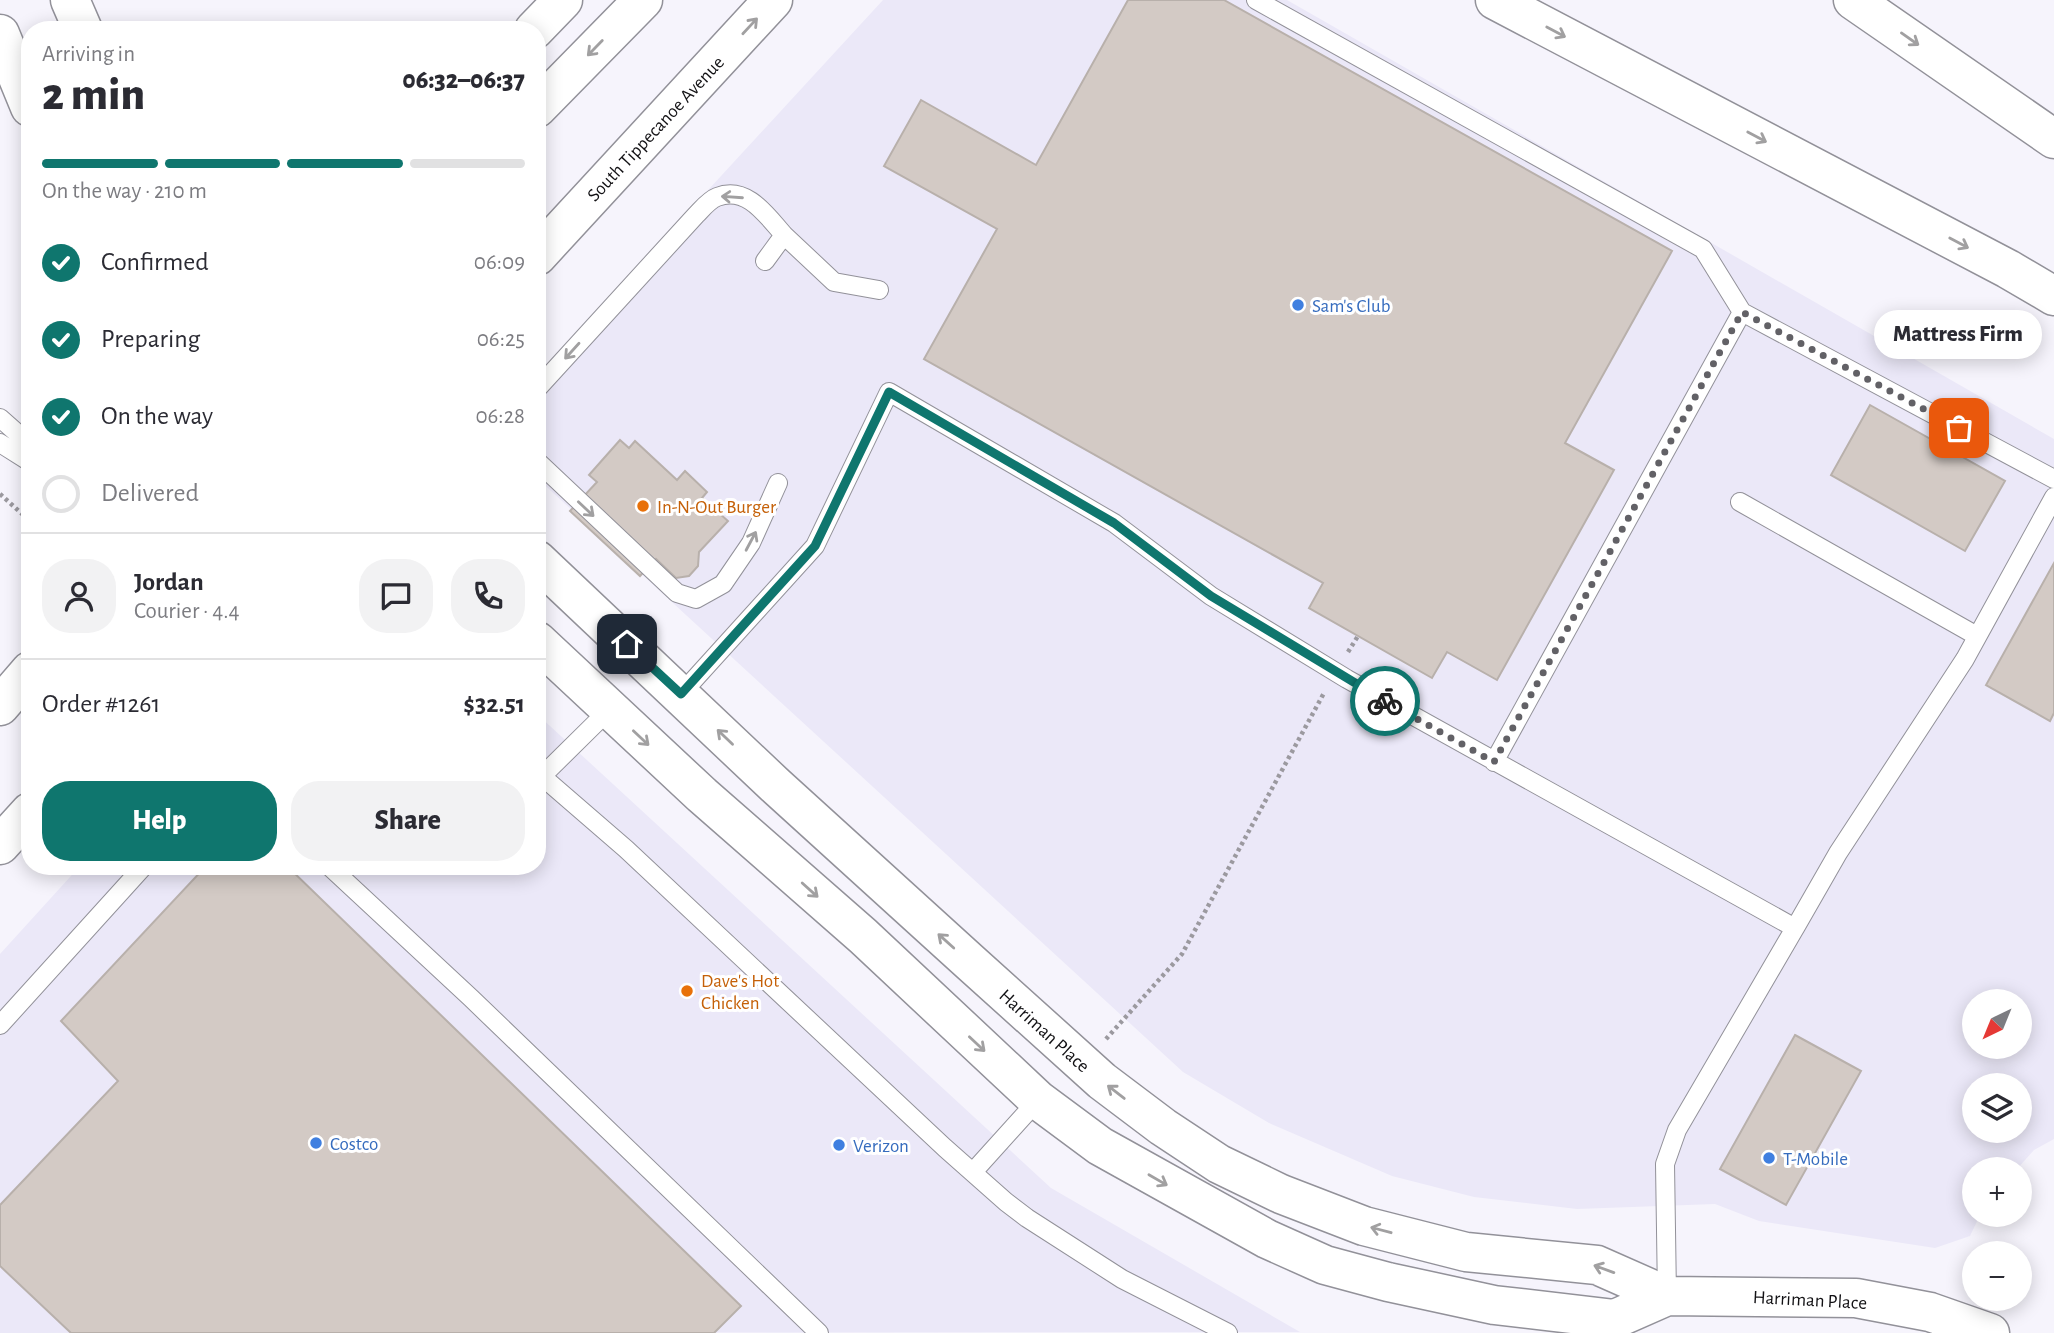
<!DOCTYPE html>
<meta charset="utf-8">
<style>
:root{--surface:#fff;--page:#f2f2f3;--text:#2b2b33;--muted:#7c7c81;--line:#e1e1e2;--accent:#0f766e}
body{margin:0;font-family:"Alegreya Sans",sans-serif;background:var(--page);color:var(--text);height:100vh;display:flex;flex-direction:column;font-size:26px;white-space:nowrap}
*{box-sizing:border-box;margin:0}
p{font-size:23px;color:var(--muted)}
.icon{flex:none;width:38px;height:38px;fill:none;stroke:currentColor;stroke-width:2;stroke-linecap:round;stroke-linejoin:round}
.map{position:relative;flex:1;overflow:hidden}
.drawer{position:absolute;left:21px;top:21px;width:525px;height:854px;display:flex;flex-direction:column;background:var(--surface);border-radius:28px;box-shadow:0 4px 18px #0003}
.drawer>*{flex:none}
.needle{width:46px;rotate:223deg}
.buttons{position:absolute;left:1962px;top:989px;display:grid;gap:14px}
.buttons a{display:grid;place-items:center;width:70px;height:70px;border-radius:50%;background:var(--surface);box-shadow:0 4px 18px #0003;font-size:35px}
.pin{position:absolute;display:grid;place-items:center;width:60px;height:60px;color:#fff;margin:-30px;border-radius:14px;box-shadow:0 4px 10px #0006}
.courier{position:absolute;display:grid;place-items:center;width:70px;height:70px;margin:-35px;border:5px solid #0f766e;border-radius:50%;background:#fff;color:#222;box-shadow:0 2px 9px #0007}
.bubble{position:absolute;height:49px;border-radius:24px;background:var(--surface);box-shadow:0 4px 18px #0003;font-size:23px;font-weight:800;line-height:49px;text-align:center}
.head em{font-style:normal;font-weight:800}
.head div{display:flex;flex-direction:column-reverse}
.head{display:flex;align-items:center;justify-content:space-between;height:119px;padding:0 21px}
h1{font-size:46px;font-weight:800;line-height:52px}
.bar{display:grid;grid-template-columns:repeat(4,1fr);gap:10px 7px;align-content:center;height:84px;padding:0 21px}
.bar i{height:9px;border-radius:5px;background:var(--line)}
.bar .selected{background:var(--accent)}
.bar p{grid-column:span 4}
.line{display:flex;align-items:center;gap:18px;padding:0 21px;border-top:2px solid var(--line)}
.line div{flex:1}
.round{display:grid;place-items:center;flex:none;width:74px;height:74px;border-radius:28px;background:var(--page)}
ol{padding:0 21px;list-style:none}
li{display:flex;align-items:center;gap:21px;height:77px}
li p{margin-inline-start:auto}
li .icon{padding:7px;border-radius:50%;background:var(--accent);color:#fff;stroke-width:4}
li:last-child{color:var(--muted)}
li i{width:38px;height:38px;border:4px solid var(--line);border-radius:50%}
.primary-button{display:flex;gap:14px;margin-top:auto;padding:14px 21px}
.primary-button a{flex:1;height:80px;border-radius:28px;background:var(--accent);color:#fff;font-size:28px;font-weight:800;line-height:80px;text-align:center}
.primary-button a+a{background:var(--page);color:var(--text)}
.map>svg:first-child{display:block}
</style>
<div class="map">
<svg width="2054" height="1333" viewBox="0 0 2054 1333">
<rect width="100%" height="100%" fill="#f6f4fc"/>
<!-- built -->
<path fill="#ebe8f8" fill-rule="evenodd" d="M883 0H1287L2054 439V1139L2034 1150 2017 1169H1974V1214L1980 1215 1970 1236 1935 1248 1759 1221 1715 1204 1577 1209 1474 1197 1392 1176 1269 1123 1183 1072 537 478V376ZM1974 1001H2020V1046H1974ZM1974 1085H2020V1130H1974Z
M537 714 1051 1188 1300 1332 0 1333V954L80 866H537Z"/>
<!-- building -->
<path fill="#d3cac5" stroke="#b8b0ab" stroke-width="2" d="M1128 0H1224L1672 251 1565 443 1614 470 1497 680 1447 652 1432 678 1309 608 1323 583 924 359 997 229 884 166 921 100 1036 165Z
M1870 405 2005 481 1965 551 1831 475Z
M620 440 629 448 635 441 677 480 685 471 707 492 702 498 728 521 699 552 698 566 689 576 676 578 656 559 640 576 570 511 597 482 589 475Z
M2054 563V713L2050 721 1986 685Z
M206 866H287L741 1306 714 1333H71L0 1266V1205L118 1081 61 1021Z
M1795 1035 1861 1071 1786 1205 1720 1169Z"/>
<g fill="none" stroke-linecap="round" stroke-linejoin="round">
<defs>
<path id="service" d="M1256 0 1703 249 1742 312 2054 479
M765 261 784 235 834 282 879 290
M537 389 696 215C702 209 709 200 717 197 747 185 767 216 784 235
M0 418 26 441 30 451
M0 443 30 462
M537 461 677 593 696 599 723 584 751 543 778 483
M1740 502 1977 636
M681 694 815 546 889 392 1114 523 1211 596 1347 679 1795 928 1677 1130 1665 1164 1667 1296
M1494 762 1742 312
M537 772 626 849 945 1148 1006 1202 1027 1218 1122 1279 1228 1333
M537 781 610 709
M329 866 471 998 819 1333
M1795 928 1838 853 1965 659 2054 497
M0 1025 144 866
M973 1172 1038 1100"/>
<path id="tertiary" d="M537 560 775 785 971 963 1102 1081 1163 1127 1219 1164 1281 1194 1364 1226 1466 1252 1597 1265 1667 1296
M537 641 702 795 863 936 1038 1100 1100 1146 1267 1239 1325 1265 1388 1282 1494 1305 1615 1319 1667 1296 1856 1298 1930 1312 1990 1333"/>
<path id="secondary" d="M537 108 643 0
M537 256 773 0
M0 706 30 671
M0 845 30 812"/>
<path id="motorway" d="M70 0 83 30
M1495 0 2008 269 2054 296
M1853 0 2054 139
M534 30 563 0
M0 34 30 107"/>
</defs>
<!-- service casing -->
<use href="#service" stroke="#929199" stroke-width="20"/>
<!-- tertiary casing -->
<use href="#tertiary" stroke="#929199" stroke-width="41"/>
<!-- secondary casing -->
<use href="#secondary" stroke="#929199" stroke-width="41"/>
<!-- motorway casing -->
<use href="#motorway" stroke="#929199" stroke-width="41"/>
<!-- path -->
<path stroke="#9b999f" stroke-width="4.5" stroke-dasharray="3.5 3.5" stroke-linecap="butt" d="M0 494 30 521
M1348 652 1358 636
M1106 1039 1182 954 1324 693"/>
<!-- service -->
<use href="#service" stroke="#fff" stroke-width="18"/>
<!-- tertiary -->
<use href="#tertiary" stroke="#fff" stroke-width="38"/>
<!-- secondary -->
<use href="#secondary" stroke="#fff" stroke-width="38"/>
<!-- motorway -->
<use href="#motorway" stroke="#fff" stroke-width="38"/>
</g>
<!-- one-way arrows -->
<defs><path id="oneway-shaft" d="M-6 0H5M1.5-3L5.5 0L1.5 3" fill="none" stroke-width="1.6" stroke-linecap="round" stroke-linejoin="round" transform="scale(1.75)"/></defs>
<g stroke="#a1a0a1">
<use href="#oneway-shaft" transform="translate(750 26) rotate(-47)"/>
<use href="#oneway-shaft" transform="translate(1556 32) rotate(28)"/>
<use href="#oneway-shaft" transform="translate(1910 39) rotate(35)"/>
<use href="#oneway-shaft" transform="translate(595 48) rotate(134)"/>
<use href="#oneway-shaft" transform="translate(1757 137) rotate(28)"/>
<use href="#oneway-shaft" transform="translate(732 197) rotate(-176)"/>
<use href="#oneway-shaft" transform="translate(1959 243) rotate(28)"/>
<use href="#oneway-shaft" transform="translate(572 351) rotate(132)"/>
<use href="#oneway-shaft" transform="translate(586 509) rotate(43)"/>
<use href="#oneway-shaft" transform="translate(751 541) rotate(-62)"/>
<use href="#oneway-shaft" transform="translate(725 737) rotate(-136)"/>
<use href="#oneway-shaft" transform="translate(641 738) rotate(43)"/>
<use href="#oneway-shaft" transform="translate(810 890) rotate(42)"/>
<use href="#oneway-shaft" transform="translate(946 941) rotate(-138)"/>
<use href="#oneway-shaft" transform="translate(977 1044) rotate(43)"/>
<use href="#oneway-shaft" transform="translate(1116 1092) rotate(-142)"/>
<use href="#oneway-shaft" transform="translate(1158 1180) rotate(30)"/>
<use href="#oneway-shaft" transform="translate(1381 1230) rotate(-165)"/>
<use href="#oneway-shaft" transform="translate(1604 1269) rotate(-160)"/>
</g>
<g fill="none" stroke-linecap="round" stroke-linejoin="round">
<!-- done -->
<path stroke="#626166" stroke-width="7" stroke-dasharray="0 12.6" d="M1385 701 1494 762 1742 312 1959 428"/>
<!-- route -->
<path stroke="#0f766e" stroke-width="9" d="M627 644 681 694 815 546 889 392 1114 523 1211 596 1385 701"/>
</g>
<!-- markers -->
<g fill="#3f7fe0" stroke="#fff" stroke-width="2.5">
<circle cx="1298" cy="305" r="7"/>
<circle cx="316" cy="1143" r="7"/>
<circle cx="839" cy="1145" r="7"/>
<circle cx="1769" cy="1158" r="7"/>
</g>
<g fill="#e8710a" stroke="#fff" stroke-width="2.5">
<circle cx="643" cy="506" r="7"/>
<circle cx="687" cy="991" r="7"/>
</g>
<g text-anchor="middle" stroke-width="6" stroke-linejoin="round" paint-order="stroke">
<!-- street labels -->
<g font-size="19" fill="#131215" stroke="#fff">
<text transform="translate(655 128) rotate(-47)" y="7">South Tippecanoe Avenue</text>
<text transform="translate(1045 1030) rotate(42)" y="7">Harriman Place</text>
<text transform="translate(1810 1299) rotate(3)" y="7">Harriman Place</text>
</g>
<!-- shop labels -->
<g font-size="19" fill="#366cbe" stroke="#fff" text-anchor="start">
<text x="1312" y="312">Sam's Club</text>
<text x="330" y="1150">Costco</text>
<text x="853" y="1152">Verizon</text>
<text x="1783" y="1165">T-Mobile</text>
</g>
<!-- food labels -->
<g font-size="19" fill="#c56008" stroke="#fff" text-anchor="start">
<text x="657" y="513">In-N-Out Burger</text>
<text x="701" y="987">Dave's Hot<tspan x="701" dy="22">Chicken</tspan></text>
</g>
</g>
</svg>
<div class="buttons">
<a><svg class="needle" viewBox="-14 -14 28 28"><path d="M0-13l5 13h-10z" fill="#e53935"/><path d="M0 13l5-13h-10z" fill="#7c7c81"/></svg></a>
<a><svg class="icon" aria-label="layers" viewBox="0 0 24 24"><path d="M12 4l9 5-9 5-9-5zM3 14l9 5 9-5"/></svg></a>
<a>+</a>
<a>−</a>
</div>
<div class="pin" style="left:1959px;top:428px;background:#ea580c"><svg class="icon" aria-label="bag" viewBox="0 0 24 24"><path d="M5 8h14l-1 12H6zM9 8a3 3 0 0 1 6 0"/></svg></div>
<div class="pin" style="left:627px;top:644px;background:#1f2937"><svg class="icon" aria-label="home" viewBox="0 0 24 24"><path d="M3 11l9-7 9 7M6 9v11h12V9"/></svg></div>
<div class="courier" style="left:1385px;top:701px"><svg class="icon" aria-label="bike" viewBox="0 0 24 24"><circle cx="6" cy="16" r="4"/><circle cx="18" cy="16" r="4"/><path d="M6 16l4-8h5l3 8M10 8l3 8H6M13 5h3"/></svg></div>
<div class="bubble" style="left:1874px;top:310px;width:168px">Mattress Firm</div>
<section class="drawer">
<div class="head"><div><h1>2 min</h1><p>Arriving in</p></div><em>06:32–06:37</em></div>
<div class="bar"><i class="selected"></i><i class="selected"></i><i class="selected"></i><i></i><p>On the way · 210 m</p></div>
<ol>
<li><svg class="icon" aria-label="check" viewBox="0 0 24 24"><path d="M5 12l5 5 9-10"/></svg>Confirmed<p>06:09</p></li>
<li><svg class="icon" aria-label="check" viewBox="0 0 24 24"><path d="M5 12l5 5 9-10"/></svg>Preparing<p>06:25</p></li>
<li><svg class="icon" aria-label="check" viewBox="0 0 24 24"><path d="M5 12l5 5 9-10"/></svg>On the way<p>06:28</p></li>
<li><i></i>Delivered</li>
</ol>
<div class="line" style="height:126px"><a class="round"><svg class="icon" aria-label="person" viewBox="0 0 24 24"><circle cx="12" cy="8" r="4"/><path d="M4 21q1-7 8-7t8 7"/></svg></a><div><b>Jordan</b><p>Courier · 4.4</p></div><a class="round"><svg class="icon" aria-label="chat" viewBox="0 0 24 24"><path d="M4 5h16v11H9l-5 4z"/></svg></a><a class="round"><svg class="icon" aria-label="phone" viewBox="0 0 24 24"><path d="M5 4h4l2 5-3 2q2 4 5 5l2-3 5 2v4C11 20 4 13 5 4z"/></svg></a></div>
<div class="line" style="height:91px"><div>Order #1261</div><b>$32.51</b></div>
<div class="primary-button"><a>Help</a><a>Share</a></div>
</section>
</div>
